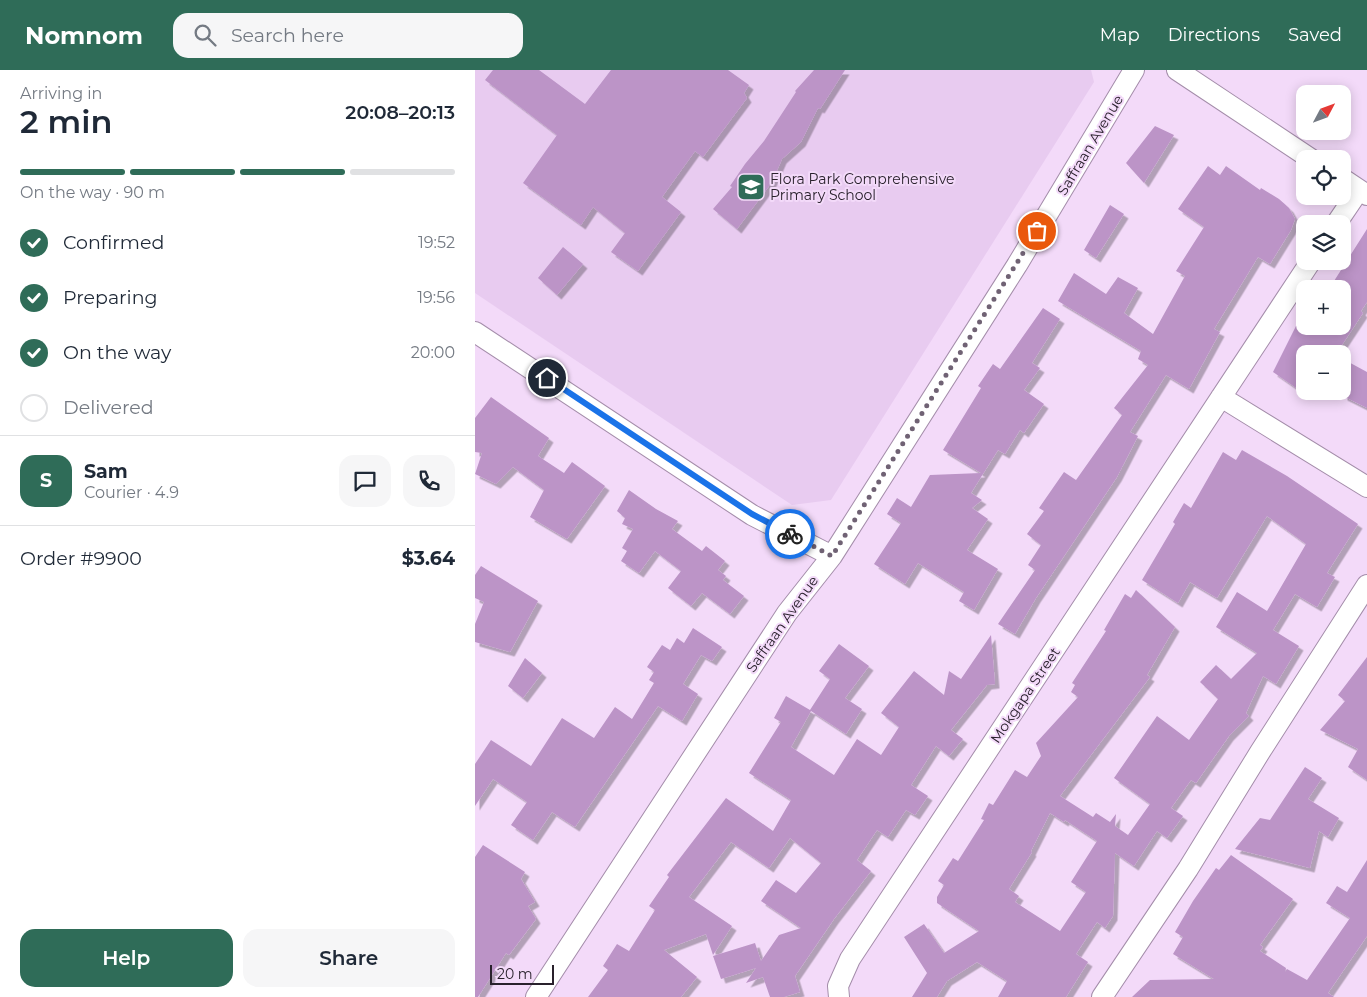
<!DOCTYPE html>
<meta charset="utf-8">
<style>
:root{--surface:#fff;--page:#f6f6f7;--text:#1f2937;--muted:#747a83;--line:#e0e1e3;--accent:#2f6c58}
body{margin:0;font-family:Montserrat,sans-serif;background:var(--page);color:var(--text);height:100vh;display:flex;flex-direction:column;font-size:19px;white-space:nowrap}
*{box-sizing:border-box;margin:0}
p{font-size:16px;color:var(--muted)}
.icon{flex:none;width:28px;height:28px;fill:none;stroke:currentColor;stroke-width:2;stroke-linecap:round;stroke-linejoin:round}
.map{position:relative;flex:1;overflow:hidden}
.sheet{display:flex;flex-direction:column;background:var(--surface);width:475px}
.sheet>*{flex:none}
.needle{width:32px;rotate:49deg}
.fabs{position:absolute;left:821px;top:15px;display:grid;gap:10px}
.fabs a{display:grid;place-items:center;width:55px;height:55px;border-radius:10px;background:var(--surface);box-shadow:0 2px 12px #0003;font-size:25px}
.scale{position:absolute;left:15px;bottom:12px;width:64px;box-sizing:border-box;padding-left:5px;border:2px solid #29212c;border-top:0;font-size:14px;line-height:18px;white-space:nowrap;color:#29212c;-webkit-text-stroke:4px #f3daf9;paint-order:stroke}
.pin{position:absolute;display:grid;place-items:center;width:42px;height:42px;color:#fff;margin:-21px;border:2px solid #fff;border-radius:50%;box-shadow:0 1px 5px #0007}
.courier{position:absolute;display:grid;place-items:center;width:50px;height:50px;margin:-25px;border:4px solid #1a73e8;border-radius:50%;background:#fff;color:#222;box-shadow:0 1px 6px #0007}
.summary em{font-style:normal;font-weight:600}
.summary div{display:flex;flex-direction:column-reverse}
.summary{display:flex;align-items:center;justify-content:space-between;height:85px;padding:0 20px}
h1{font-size:32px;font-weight:600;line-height:38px}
.bar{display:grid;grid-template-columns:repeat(4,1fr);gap:8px 5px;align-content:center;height:60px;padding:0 20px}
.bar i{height:6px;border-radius:4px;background:var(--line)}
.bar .active{background:var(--accent)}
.bar p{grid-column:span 4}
.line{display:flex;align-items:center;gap:12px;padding:0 20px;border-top:1px solid var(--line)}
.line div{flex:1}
.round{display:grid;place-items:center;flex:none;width:52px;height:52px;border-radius:15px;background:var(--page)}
ol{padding:0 20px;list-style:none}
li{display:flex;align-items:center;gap:15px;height:55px}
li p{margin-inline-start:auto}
li .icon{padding:5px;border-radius:50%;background:var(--accent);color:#fff;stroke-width:4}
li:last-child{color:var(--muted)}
li i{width:28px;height:28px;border:2px solid var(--line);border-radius:50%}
.cta{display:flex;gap:10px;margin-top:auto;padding:10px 20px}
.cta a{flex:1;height:58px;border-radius:15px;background:var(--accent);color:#fff;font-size:20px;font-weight:600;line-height:58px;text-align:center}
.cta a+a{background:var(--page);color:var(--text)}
header{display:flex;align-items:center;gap:30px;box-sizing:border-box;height:70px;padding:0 25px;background:var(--accent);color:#fff}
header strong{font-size:24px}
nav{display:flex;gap:28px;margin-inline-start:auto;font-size:18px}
.search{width:350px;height:45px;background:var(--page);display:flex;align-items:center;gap:12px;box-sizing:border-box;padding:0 18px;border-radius:15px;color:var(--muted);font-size:19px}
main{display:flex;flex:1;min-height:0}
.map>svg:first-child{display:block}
</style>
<header>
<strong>Nomnom</strong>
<div class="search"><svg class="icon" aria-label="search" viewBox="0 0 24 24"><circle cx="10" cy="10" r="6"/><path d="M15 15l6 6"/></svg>Search here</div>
<nav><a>Map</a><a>Directions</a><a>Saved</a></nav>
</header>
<main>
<section class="sheet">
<div class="summary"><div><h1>2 min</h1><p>Arriving in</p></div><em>20:08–20:13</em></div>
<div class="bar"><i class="active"></i><i class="active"></i><i class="active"></i><i></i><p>On the way · 90 m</p></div>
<ol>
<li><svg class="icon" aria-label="check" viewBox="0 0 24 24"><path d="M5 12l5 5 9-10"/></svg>Confirmed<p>19:52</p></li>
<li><svg class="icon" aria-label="check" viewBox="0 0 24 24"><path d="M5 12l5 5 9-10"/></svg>Preparing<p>19:56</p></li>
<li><svg class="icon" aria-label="check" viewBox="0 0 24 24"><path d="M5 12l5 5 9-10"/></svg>On the way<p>20:00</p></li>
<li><i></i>Delivered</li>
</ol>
<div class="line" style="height:90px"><b class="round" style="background:var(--accent);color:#fff">S</b><div><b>Sam</b><p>Courier · 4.9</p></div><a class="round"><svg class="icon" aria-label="chat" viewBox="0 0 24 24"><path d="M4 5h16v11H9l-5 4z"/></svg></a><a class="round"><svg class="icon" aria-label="phone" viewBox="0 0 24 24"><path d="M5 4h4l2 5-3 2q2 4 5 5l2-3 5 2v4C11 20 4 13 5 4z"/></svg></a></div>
<div class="line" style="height:65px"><div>Order #9900</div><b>$3.64</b></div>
<div class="cta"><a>Help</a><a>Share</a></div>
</section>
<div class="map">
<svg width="892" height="927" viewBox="0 0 892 927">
<defs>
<filter id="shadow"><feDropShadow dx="4.5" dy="4.5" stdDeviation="0" flood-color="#0004"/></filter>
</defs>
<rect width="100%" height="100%" fill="#f3daf9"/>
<!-- built -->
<path fill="#e8cbf0" d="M0 0H616L619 12 356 430 317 435 0 223Z"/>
<!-- building -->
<path fill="#bc94c7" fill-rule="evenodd" filter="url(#shadow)" d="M18 0H64L110 34 136 0H253L274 15 269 23 272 28 228 87 220 81 187 127 206 142 163 201 136 182 150 163 118 137 106 155 48 113 82 65 10 10Z
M339 0H370L345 39 343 38 326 72 307 89 297 112 262 159 238 139 257 117 255 116 270 94 289 71 321 22 320 21Z
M680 56 699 65 669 113 651 93Z
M733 96 745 105 751 96 785 120 786 118 804 129 814 138 820 149 816 160 795 194 783 187 739 259 745 262 714 319 691 305 655 362 663 366 642 407 561 528 540 564 523 554 560 500 553 495 566 475 552 464 569 441 564 438 589 402 601 410 647 345 639 338 673 295 663 289 666 281 583 231 599 203 631 224 643 207 663 218 649 243 678 264 710 206 701 201 729 157 703 139Z
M635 135 649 144 621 188 609 180Z
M892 159V232L886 241 888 243 861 284H830V324L798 302 821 256H868V219H854Z
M88 177 108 194 82 225 63 208Z
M568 238 585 249 557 293 565 298 549 320 569 334 549 363 545 360 530 384 523 380 496 423 507 430 497 438 513 449 492 480 523 499 499 540 484 531 489 522 443 493 430 514 399 494 426 453 412 444 422 428 436 437 455 405 506 403 468 380 506 318 503 316 518 294 525 299Z
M868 289 892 302V338L868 326Z
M16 327 74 368 63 386 89 403 97 392 130 416 92 469 55 447 69 420 38 397 21 414 0 404 7 383 0 382V348Z
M767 380 812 406 883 454 852 503 860 507 842 537 820 524 798 560 824 576 801 614 788 606 771 643 774 646 754 666 721 713 716 710 696 738 708 746 692 768 682 761 659 796 640 783 638 846 630 858 622 852 601 884 613 892 591 927H523L532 911 502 892 472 911 462 927H437L452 903 429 867 449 854 469 883 504 861 462 833V827L469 815 463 811 478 788 483 791 509 750 506 749 514 733 518 735 540 700 552 707 566 686 561 673 603 627 596 622 600 615 597 613 631 561 629 560 650 524 656 528 661 520 700 557 672 605 675 607 585 726 618 747 621 743 635 752 641 744 640 756 653 765 675 734 639 708 682 646 714 670 743 629 725 612 741 595 756 609 782 583 741 557 762 522 792 541 831 474 792 446 742 528 715 512 703 533 667 510 700 454 698 452 709 433 716 438 748 382 761 390ZM575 743 589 752 590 750 622 771 596 812 611 822 585 861 540 832 544 826 534 819 557 782 556 781Z
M154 420 181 439 203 451 197 459 227 481 231 476 250 491 243 500 251 506 248 510 269 526 255 544 227 523 216 536 193 518 206 501 180 481 164 503 146 491 152 481 147 478 158 459 147 454 150 448 142 441Z
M6 496 63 531 35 582 0 572V554L9 532 0 528V505Z
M218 558 247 577 237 591 226 585 208 614 223 624 207 651 183 636 100 757 77 742 58 770 36 755 52 732 18 709 0 736V694L16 670 56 696 87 648 119 668 140 637 157 649 179 613 174 610 179 602 172 597 187 575 195 580 202 568 209 573Z
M516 565 520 614 512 615 476 660 488 669 474 686 461 676 436 715 453 726 440 745 431 740 413 767 402 760 382 790 396 801 359 849 320 906 325 922 309 927H295L288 907 271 913 281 898 246 909 238 886 280 873 286 891 304 865 326 858 286 831 301 810 321 823 346 793 315 768 294 798 256 772 214 827 257 856 238 885 231 864 189 880 222 907 206 927H113L133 900 128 896 142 874 154 881 180 840 174 836 194 807 192 805 251 728 298 761 316 730 274 703 306 652 299 648 311 626 335 640 355 609 344 601 364 574 394 596 370 628 387 639 371 664 336 641 316 677 359 705 382 669 406 685 424 657 406 643 439 601 469 625 474 601 486 609Z
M892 587V710L873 697 883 679 845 660 870 631 863 625Z
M50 588 67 603 48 628 33 616Z
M830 697 847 708 833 729 864 748 853 767 844 761 835 798 760 779 785 748 795 750Z
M8 775 50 802 46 809 60 832 53 836 61 849 34 885 31 883 3 927H0V787Z
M756 785 818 829 785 875 788 877 785 881 811 898 810 902 812 899 832 910 875 848 851 833 862 816 872 822 892 790V866L853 923 859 927H657L675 910 739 909 698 884 708 867 700 862 718 831 741 798 744 800Z"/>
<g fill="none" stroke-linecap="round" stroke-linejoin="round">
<defs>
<path id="minor" d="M702 0 836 89
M868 109 892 125
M861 154 884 120
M0 262 277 445 357 486
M746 327 892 417
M61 927 312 543 357 486 542 195 659 0
M364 927 363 916 375 889 836 191
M627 927 713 799 785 682 892 515"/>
</defs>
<!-- minor casing -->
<use href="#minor" stroke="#a48daa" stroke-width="22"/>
<!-- minor -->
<use href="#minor" stroke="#fff" stroke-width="20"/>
</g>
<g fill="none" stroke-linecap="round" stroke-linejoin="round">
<!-- done -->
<path stroke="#706274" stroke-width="5" stroke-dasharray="0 9" d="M315 464 357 486 562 161"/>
<!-- route -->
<path stroke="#1a73e8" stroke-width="6" d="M72 308 277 444 315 464"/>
</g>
<!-- icons -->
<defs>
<symbol id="school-square" viewBox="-11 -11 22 22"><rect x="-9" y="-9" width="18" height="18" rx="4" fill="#2f6c58" stroke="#f3daf9"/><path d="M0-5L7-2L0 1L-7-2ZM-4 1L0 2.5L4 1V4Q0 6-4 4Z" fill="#fff"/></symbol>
</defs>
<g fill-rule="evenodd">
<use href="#school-square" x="260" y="101" width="32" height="32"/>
</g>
<g text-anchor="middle" stroke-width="4" stroke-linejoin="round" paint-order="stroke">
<!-- street labels -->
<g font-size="14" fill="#29212c" stroke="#f3daf9">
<text transform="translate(615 75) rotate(-59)" y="5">Saffraan Avenue</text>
<text transform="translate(307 554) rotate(-55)" y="5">Saffraan Avenue</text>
<text transform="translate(550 625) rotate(-56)" y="5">Mokgapa Street</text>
</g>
<!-- poi labels -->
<g font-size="14" fill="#29212c" stroke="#f3daf9" text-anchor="start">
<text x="295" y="114">Flora Park Comprehensive<tspan x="295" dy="16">Primary School</tspan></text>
</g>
</g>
</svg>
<div class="fabs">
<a><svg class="needle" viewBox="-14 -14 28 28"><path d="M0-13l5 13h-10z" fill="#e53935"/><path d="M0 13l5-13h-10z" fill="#747a83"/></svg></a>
<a><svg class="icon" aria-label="locate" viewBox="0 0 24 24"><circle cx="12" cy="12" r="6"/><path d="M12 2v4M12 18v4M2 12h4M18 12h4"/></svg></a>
<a><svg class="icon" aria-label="layers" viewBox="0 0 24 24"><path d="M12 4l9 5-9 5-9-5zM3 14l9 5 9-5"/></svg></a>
<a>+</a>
<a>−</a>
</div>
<div class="scale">20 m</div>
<div class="pin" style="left:562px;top:161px;background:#ea580c"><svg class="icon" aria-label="bag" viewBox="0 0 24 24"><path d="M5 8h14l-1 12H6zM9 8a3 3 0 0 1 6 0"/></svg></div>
<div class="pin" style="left:72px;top:308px;background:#1f2937"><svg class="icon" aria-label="home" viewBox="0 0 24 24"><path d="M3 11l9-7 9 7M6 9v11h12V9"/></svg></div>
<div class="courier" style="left:315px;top:464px"><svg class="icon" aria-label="bike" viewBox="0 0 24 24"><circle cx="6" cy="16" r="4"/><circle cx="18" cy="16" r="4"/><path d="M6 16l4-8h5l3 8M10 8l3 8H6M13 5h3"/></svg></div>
</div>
</main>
